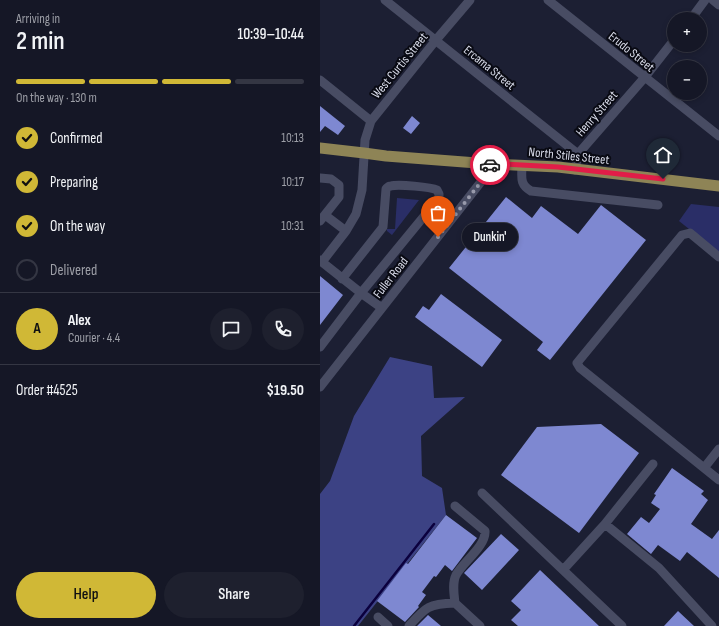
<!DOCTYPE html>
<meta charset="utf-8">
<style>
:root{--surface:#151726;--page:#1e202e;--text:#f1f3f6;--muted:#9d9fa7;--line:#343643;--accent:#d0b836}
body{margin:0;font-family:"Sofia Sans Condensed",sans-serif;background:var(--page);color:var(--text);height:100vh;display:flex;flex-direction:column;font-size:15px;white-space:nowrap}
*{box-sizing:border-box;margin:0}
p{font-size:13px;color:var(--muted)}
.icon{flex:none;width:22px;height:22px;fill:none;stroke:currentColor;stroke-width:2;stroke-linecap:round;stroke-linejoin:round}
.map{position:relative;flex:1;overflow:hidden}
.panel{display:flex;flex-direction:column;background:var(--surface);width:320px}
.panel>*{flex:none}
.buttons{position:absolute;left:347px;top:12px;display:grid;gap:8px}
.buttons a{display:grid;place-items:center;width:40px;height:40px;border-radius:50%;background:var(--surface);box-shadow:0 2px 6px #0003,0 0 0 1px var(--line);font-size:20px}
.pin{position:absolute;display:grid;place-items:center;width:34px;height:34px;color:#fff;margin:-41px -17px;border-radius:50% 50% 50% 0;rotate:-45deg;box-shadow:0 0 4px #0007}
.pin .icon{rotate:45deg}
.courier{position:absolute;display:grid;place-items:center;width:40px;height:40px;margin:-20px;border:3px solid #e11d48;border-radius:50%;background:#fff;color:#222;box-shadow:0 1px 5px #0007}
.bubble{position:absolute;height:28px;border-radius:14px;background:var(--surface);box-shadow:0 2px 6px #0003,0 0 0 1px var(--line);font-size:13px;font-weight:600;line-height:28px;text-align:center}
.summary em{font-style:normal;font-weight:600}
.summary div{display:flex;flex-direction:column-reverse}
.summary{display:flex;align-items:center;justify-content:space-between;height:68px;padding:0 16px}
h1{font-size:26px;font-weight:600;line-height:30px}
.bar{display:grid;grid-template-columns:repeat(4,1fr);gap:6px 4px;align-content:center;height:48px;padding:0 16px}
.bar i{height:5px;border-radius:3px;background:var(--line)}
.bar .on{background:var(--accent)}
.bar p{grid-column:span 4}
.line{display:flex;align-items:center;gap:10px;padding:0 16px;border-top:1px solid var(--line)}
.line div{flex:1}
.round{display:grid;place-items:center;flex:none;width:42px;height:42px;border-radius:21px;background:var(--page)}
ol{padding:0 16px;list-style:none}
li{display:flex;align-items:center;gap:12px;height:44px}
li p{margin-inline-start:auto}
li .icon{padding:4px;border-radius:50%;background:var(--accent);color:#111;stroke-width:4}
li:last-child{color:var(--muted)}
li i{width:22px;height:22px;border:2px solid var(--line);border-radius:50%}
.primary-button{display:flex;gap:8px;margin-top:auto;padding:8px 16px}
.primary-button a{flex:1;height:46px;border-radius:24px;background:var(--accent);color:#111;font-size:16px;font-weight:600;line-height:46px;text-align:center}
.primary-button a+a{background:var(--page);color:var(--text)}
main{display:flex;flex:1;min-height:0}
.map>svg:first-child{display:block}
</style>
<main>
<section class="panel">
<div class="summary"><div><h1>2 min</h1><p>Arriving in</p></div><em>10:39–10:44</em></div>
<div class="bar"><i class="on"></i><i class="on"></i><i class="on"></i><i></i><p>On the way · 130 m</p></div>
<ol>
<li><svg class="icon" aria-label="check" viewBox="0 0 24 24"><path d="M5 12l5 5 9-10"/></svg>Confirmed<p>10:13</p></li>
<li><svg class="icon" aria-label="check" viewBox="0 0 24 24"><path d="M5 12l5 5 9-10"/></svg>Preparing<p>10:17</p></li>
<li><svg class="icon" aria-label="check" viewBox="0 0 24 24"><path d="M5 12l5 5 9-10"/></svg>On the way<p>10:31</p></li>
<li><i></i>Delivered</li>
</ol>
<div class="line" style="height:72px"><b class="round" style="background:var(--accent);color:#111">A</b><div><b>Alex</b><p>Courier · 4.4</p></div><a class="round"><svg class="icon" aria-label="chat" viewBox="0 0 24 24"><path d="M4 5h16v11H9l-5 4z"/></svg></a><a class="round"><svg class="icon" aria-label="phone" viewBox="0 0 24 24"><path d="M5 4h4l2 5-3 2q2 4 5 5l2-3 5 2v4C11 20 4 13 5 4z"/></svg></a></div>
<div class="line" style="height:52px"><div>Order #4525</div><b>$19.50</b></div>
<div class="primary-button"><a>Help</a><a>Share</a></div>
</section>
<div class="map">
<svg width="399" height="626" viewBox="0 0 399 626">
<rect width="100%" height="100%" fill="#1c1f33"/>
<!-- green -->
<path fill="#2a2e67" d="M77 198 99 200 72 235 67 231V229H75Z
M371 204 399 207V253L359 221Z"/>
<!-- forest -->
<path fill="#3c4284" d="M70 357 112 366 114 398 145 397 101 436 102 476 122 488 126 515 38 626H0V494L10 481 34 416Z"/>
<g fill="none" stroke-linecap="round" stroke-linejoin="round">
<!-- stream -->
<path stroke="#0b003e" stroke-width="2.5" d="M34 626 114 524"/>
</g>
<!-- building -->
<path fill="#7e88d1" d="M0 106 25 126 18 135 5 126 0 132Z
M92 116 100 123 91 134 83 128Z
M186 197 212 218 221 206 258 234 281 205 326 240 230 360 217 350 223 342 129 268Z
M0 276 23 295 0 325Z
M121 294 182 340 162 367 95 317 103 306 109 310Z
M281 424 319 453 259 533 181 475 217 427Z
M352 468 384 491 381 494 388 500 371 524 392 539 399 530V578L367 552 360 561 338 545 331 554 307 534 321 517 329 523 340 509 331 503 336 495 334 494Z
M126 515 157 538 132 571 125 565 116 577 114 576 102 592 106 595 98 606 99 607 85 622 57 601 86 563 88 564Z
M181 534 199 550 162 590 144 573Z
M220 570 279 626H198L191 620 201 610 191 601Z
M358 611 374 626H344Z
M108 615 121 626H97Z"/>
<g fill="none" stroke-linecap="round" stroke-linejoin="round">
<!-- minor -->
<path stroke="#484c63" stroke-width="9" d="M65 0 258 154
M228 0 399 136
M393 0 399 5
M371 19 385 0
M0 80 51 121
M202 165C202 177 199 184 211 191L338 205
M255 170 258 154 325 77 354 40
M0 178 11 179 19 185V197L0 221
M5 215 26 231
M399 257 370 233 362 235 257 363 260 368 399 480
M0 260 2 262 26 231 36 214 42 190 45 140 51 121 116 40 150 0
M2 262 41 293 62 308
M0 347 41 293 119 198V194L117 190C111 187 78 184 71 186 68 186 68 187 66 189L63 227 22 279
M0 387 164 178 170 164
M384 468 399 449
M162 493 302 626
M135 506 165 531C166 546 143 562 136 575 132 583 134 594 135 603
M285 524 333 464
M243 570 285 524 339 568 392 626
M135 603 160 626
M58 617 68 626
M89 626C106 607 108 604 135 603"/>
<!-- major -->
<path stroke="#8e8456" stroke-width="11" d="M0 148 44 153 66 156 170 164 238 167 399 186"/>
</g>
<g fill="none" stroke-linecap="round" stroke-linejoin="round">
<!-- done -->
<path stroke="#989aab" stroke-width="4" stroke-dasharray="0 7.2" d="M118 237 164 178 170 165"/>
<!-- route -->
<path stroke="#e11d48" stroke-width="5" d="M170 165 185 164 238 167 343 179"/>
</g>
<g text-anchor="middle" stroke-width="4" stroke-linejoin="round" paint-order="stroke">
<!-- street labels -->
<g font-size="13" fill="#daddeb" stroke="#090a13">
<text transform="translate(312 51) rotate(39)" y="5">Erudo Street</text>
<text transform="translate(79 65) rotate(-51)" y="5">West Curtis Street</text>
<text transform="translate(170 67) rotate(39)" y="5">Ercama Street</text>
<text transform="translate(276 113) rotate(-49)" y="5">Henry Street</text>
<text transform="translate(249 155) rotate(6)" y="5">North Stiles Street</text>
<text transform="translate(70 277) rotate(-52)" y="5">Fuller Road</text>
</g>
</g>
</svg>
<div class="buttons">
<a>+</a>
<a>−</a>
</div>
<div class="pin" style="left:118px;top:237px;background:#ea580c"><svg class="icon" aria-label="bag" viewBox="0 0 24 24"><path d="M5 8h14l-1 12H6zM9 8a3 3 0 0 1 6 0"/></svg></div>
<div class="pin" style="left:343px;top:179px;background:#1f2937"><svg class="icon" aria-label="home" viewBox="0 0 24 24"><path d="M3 11l9-7 9 7M6 9v11h12V9"/></svg></div>
<div class="courier" style="left:170px;top:165px"><svg class="icon" aria-label="car" viewBox="0 0 24 24"><path d="M5 17H2v-5l4-1 3-4h7l3 4 3 1v5h-3M9 17h6M6 11h13"/><circle cx="7" cy="17" r="2"/><circle cx="17" cy="17" r="2"/></svg></div>
<div class="bubble" style="left:142px;top:223px;width:56px">Dunkin'</div>
</div>
</main>
